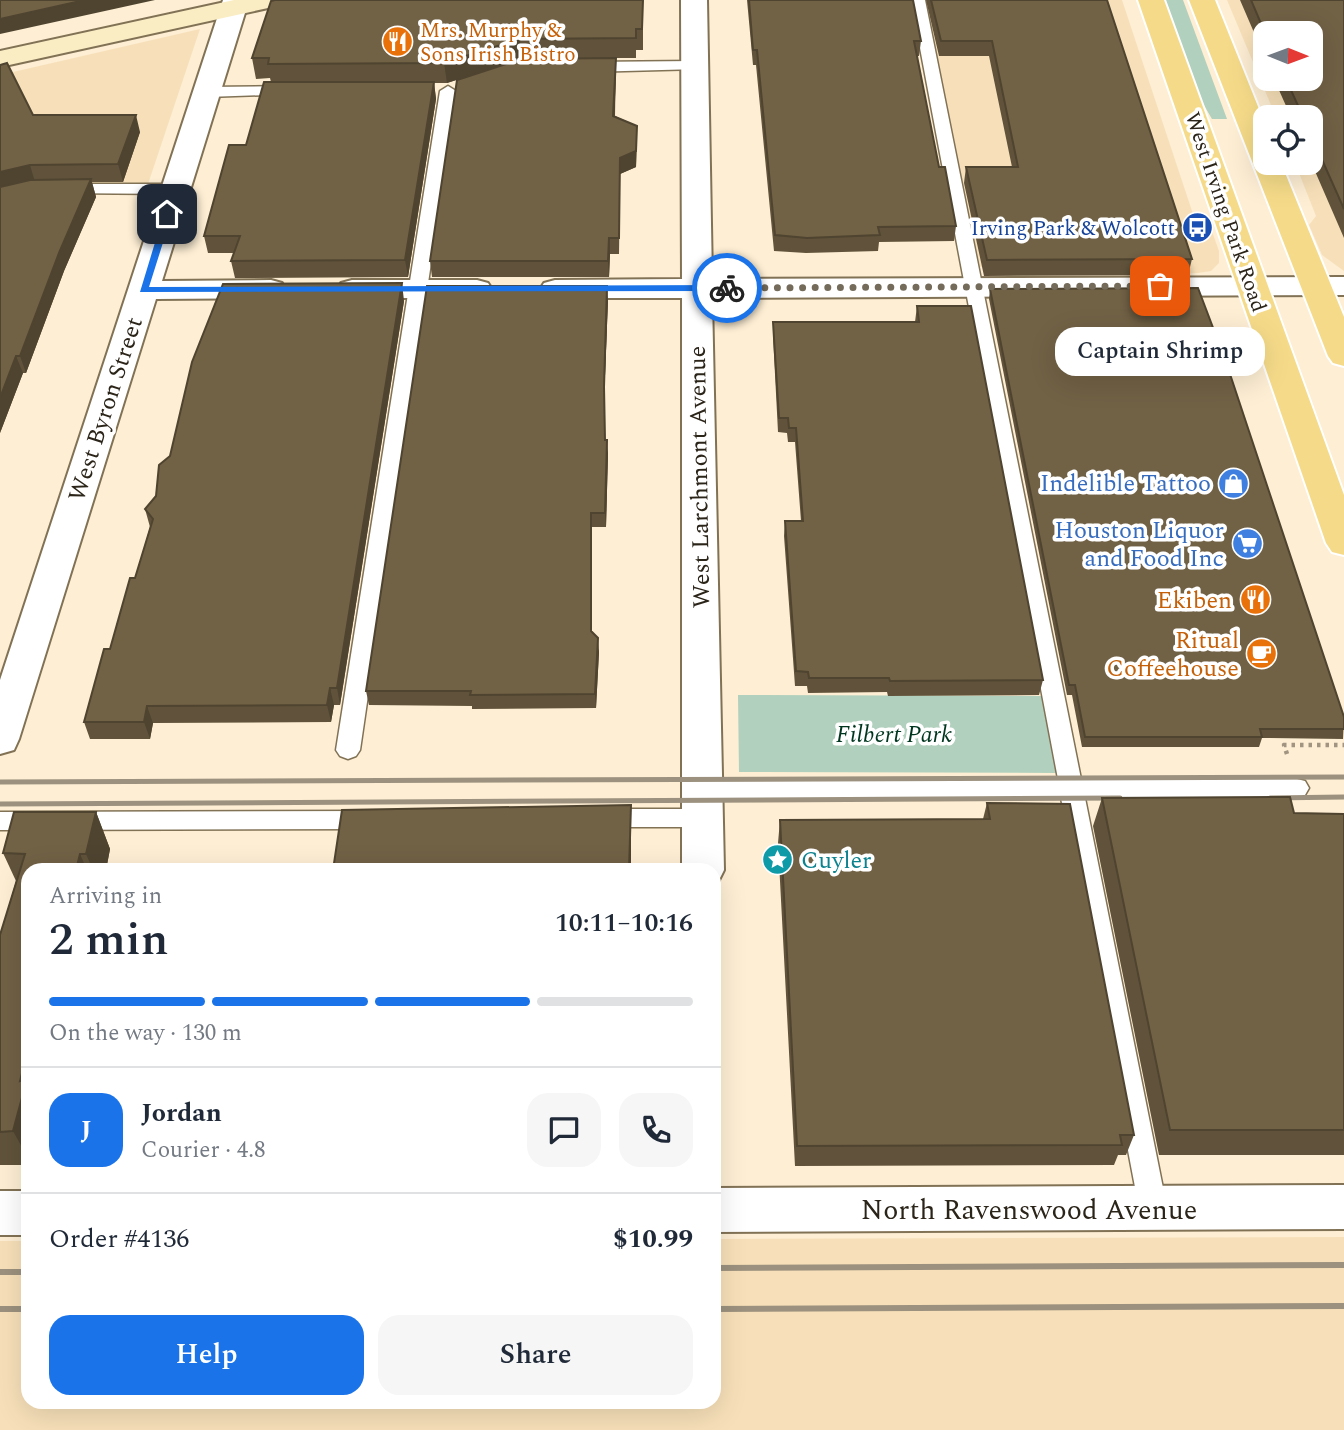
<!DOCTYPE html>
<meta charset="utf-8">
<style>
:root{--surface:#fff;--page:#f6f6f7;--text:#1f2937;--muted:#747a83;--line:#e0e1e3;--accent:#1a73e8}
body{margin:0;font-family:Spectral,serif;background:var(--page);color:var(--text);height:100vh;display:flex;flex-direction:column;font-size:26px;white-space:nowrap}
*{box-sizing:border-box;margin:0}
p{font-size:23px;color:var(--muted)}
.icon{flex:none;width:38px;height:38px;fill:none;stroke:currentColor;stroke-width:2;stroke-linecap:round;stroke-linejoin:round}
.map{position:relative;flex:1;overflow:hidden}
.details{position:absolute;left:21px;top:863px;width:700px;height:546px;display:flex;flex-direction:column;background:var(--surface);border-radius:21px;box-shadow:0 7px 28px #0002}
.details>*{flex:none}
.needle{width:46px;rotate:91deg}
.buttons{position:absolute;left:1253px;top:21px;display:grid;gap:14px}
.buttons a{display:grid;place-items:center;width:70px;height:70px;border-radius:14px;background:var(--surface);box-shadow:0 7px 28px #0002;font-size:35px}
.pin{position:absolute;display:grid;place-items:center;width:60px;height:60px;color:#fff;margin:-30px;border-radius:14px;box-shadow:0 4px 10px #0006}
.courier{position:absolute;display:grid;place-items:center;width:70px;height:70px;margin:-35px;border:5px solid #1a73e8;border-radius:50%;background:#fff;color:#222;box-shadow:0 2px 9px #0007}
.bubble{position:absolute;height:49px;border-radius:21px;background:var(--surface);box-shadow:0 7px 28px #0002;font-size:23px;font-weight:600;line-height:49px;text-align:center}
.headline em{font-style:normal;font-weight:600}
.headline div{display:flex;flex-direction:column-reverse}
.headline{display:flex;align-items:center;justify-content:space-between;height:119px;padding:0 28px}
h1{font-size:46px;font-weight:600;line-height:52px}
.bar{display:grid;grid-template-columns:repeat(4,1fr);gap:10px 7px;align-content:center;height:84px;padding:0 28px}
.bar i{height:9px;border-radius:5px;background:var(--line)}
.bar .current{background:var(--accent)}
.bar p{grid-column:span 4}
.line{display:flex;align-items:center;gap:18px;padding:0 28px;border-top:2px solid var(--line)}
.line div{flex:1}
.round{display:grid;place-items:center;flex:none;width:74px;height:74px;border-radius:21px;background:var(--page)}
.action{display:flex;gap:14px;margin-top:auto;padding:14px 28px}
.action a{flex:1;height:80px;border-radius:21px;background:var(--accent);color:#fff;font-size:28px;font-weight:600;line-height:80px;text-align:center}
.action a+a{background:var(--page);color:var(--text)}
.map>svg:first-child{display:block}
</style>
<div class="map">
<svg width="1344" height="1430" viewBox="0 0 1344 1430">
<rect width="100%" height="100%" fill="#fdeed4"/>
<!-- built -->
<path fill="#f7e0b9" fill-rule="evenodd" d="M926 0H1122L1194 217 1210 226 1219 251V263L1211 271 1198 273 1163 274 1147 267H980Z
M1227 0H1344V271L1322 255 1309 225 1316 216 1295 163H1311V117H1276ZM1265 33H1311V79H1265Z
M200 29 148 184 22 187 0 75Z
M1344 1237V1430H0V1241H28V1402H714V1239Z"/>
<!-- green -->
<path fill="#b1d0bd" d="M1165 0H1183L1227 119H1212L1201 100Z
M738 695 1043 696 1058 773 739 772Z"/>
<g fill="none" stroke-linecap="round" stroke-linejoin="round">
<defs>
<path id="lane" d="M911 0H925L1081 779H1297L1305 781 1309 788 1305 795 1297 797 1085 798 1167 1208 1163 1217 1153 1221 1143 1217 1139 1208 1061 798H702L694 796 690 789 694 782 702 780 1058 779Z
M694 61 699 63 702 66 699 69 588 72 580 67 588 62Z
M291 86 297 88 299 91 297 94 207 97 199 92 207 87Z
M448 86 456 91 360 750 356 756 348 759 340 756 336 750 440 91Z
M63 184H175L183 189 175 194 57 193 55 189Z
M602 809H703L711 811 715 818 711 825 703 827H602L594 825 590 818 594 811Z
M371 811 379 813 383 820 379 827 371 829 0 830V812Z"/>
<path id="street" d="M223 0H249L162 281 271 280 282 283 286 289 282 295 271 298 156 299 19 739 14 750 0 754V680Z
M681 0H707L712 279 1344 277V295L712 298 724 870 718 882 714 883V870H682V298H555L544 295 540 289 544 283 555 280 682 279Z
M352 280H477L488 283 492 289 488 295 477 298H352L341 295 337 289 341 283Z
M1344 1185V1229L714 1232V1188Z
M0 1191H28V1235H0Z"/>
<path id="secondary" d="M234 0H281L277 5 268 8 0 67V51Z"/>
<path id="primary" d="M1138 0H1164L1344 495V555L1332 552 1326 543Z
M1189 0H1215L1265 124V163H1281L1344 317V366L1333 363 1328 356Z"/>
</defs>
<!-- lane casing -->
<use href="#lane" stroke="#827255" stroke-width="3"/>
<!-- street casing -->
<use href="#street" stroke="#827255" stroke-width="4"/>
<!-- secondary casing -->
<use href="#secondary" stroke="#827255" stroke-width="4"/>
<!-- primary casing -->
<use href="#primary" stroke="#fff" stroke-width="4"/>
<!-- path -->
<path stroke="#a19582" stroke-width="4.5" stroke-dasharray="3.5 5" stroke-linecap="butt" d="M1287 754 1284 745H1344"/>
<!-- lane -->
<use href="#lane" fill="#fff" fill-rule="evenodd"/>
<!-- street -->
<use href="#street" fill="#fff" fill-rule="evenodd"/>
<!-- secondary -->
<use href="#secondary" fill="#faedc4" fill-rule="evenodd"/>
<!-- primary -->
<use href="#primary" fill="#f5db89" fill-rule="evenodd"/>
<!-- rail-far1 -->
<path stroke="#9c917e" stroke-width="5" d="M0 782 1344 777
M1270 798 1344 797
M0 804 1120 798"/>
<!-- rail -->
<path stroke="#9c917e" stroke-width="6" d="M714 1268 1344 1265
M0 1272H28
M0 1309H28
M714 1309 1344 1306"/>
</g>
<!-- wall -->
<path fill="#61533b" d="M275 0H643V50H636V58H616L615 116 637 126V141L636 167 620 174 619 254H610L609 277H432L430 261 515 61 447 83H434L436 99 408 277 235 278 231 261 234 253H208L204 236 246 145 271 82 270 78 256 79 252 58Z
M747 0H913L921 41 919 56H917L939 167 956 226 954 241 879 242 878 251 806 253 774 251 756 65H753Z
M926 0H1107L1192 259 1188 275 984 276 964 183 966 167H1012L989 56H939Z
M1240 0H1344V238L1311 162V117H1291L1274 79H1311L1265 33V58Z
M33 115 140 132 123 182H92L96 197 64 271 26 373H23L0 433Z
M990 289 1344 717 1343 739 1262 738 1259 747H1082L1072 695H1067L989 299Z
M608 300 604 401 605 440 608 454 606 527H591L592 631 599 652 596 708 472 709V706L369 705 366 691Z
M404 301 340 705H334L331 722 153 723 150 739H90L84 722 135 578 150 527 145 509Z
M917 306 1043 680 1039 695 888 696 887 692 808 693 807 686H795L784 536 785 521H801L795 442H788L787 433 778 432 773 336V322H915Z
M1102 798 1294 813 1344 814V1155H1159L1093 826Z
M987 803 1134 1135 1126 1155H1118L1114 1165 795 1166 778 843 780 820 983 819Z
M96 812 110 849 106 870H28V1165H0V935L16 881 3 853Z"/>
<!-- shaded-wall -->
<path fill="#4f4430" d="M85 0H155L0 34V19Z
M520 39 521 59 447 83 444 63Z
M616 58V73L614 131 613 116Z
M434 82 436 99 408 277 405 260Z
M136 115 140 132 123 182 118 164Z
M637 126 636 167 620 174 619 254 620 158Z
M30 165 35 182 0 191V172Z
M91 179 96 197 64 271 26 373 20 356 59 253Z
M609 238 610 254 609 277 608 261Z
M402 283 404 301 340 705 337 688Z
M607 286 608 300 604 401V387Z
M16 356 23 373 0 433V398Z
M607 440 608 454 606 527 605 513Z
M598 638 599 652 596 708 595 694Z
M330 688 334 705 331 722 327 705Z
M147 706 153 723 150 739 144 722Z
M631 805V870H629Z
M96 812 110 849 106 870H93L86 854Z
M80 854 87 870H76Z
M28 1049V1158L13 1131 20 1081Z"/>
<!-- building -->
<path fill="#716145" stroke="#4f4430" stroke-width="2" d="M0 0H85L0 19Z
M275 0H643L642 29H636V38L520 39 444 63 268 64 269 58H252L271 1Z
M749 0H913L921 41H914L939 167H945L956 226 878 227 880 235 807 238 775 235 757 50H753Z
M931 0H1107L1192 259 987 260 966 167H1018L992 41H941Z
M1251 0H1344V209L1311 135V117H1303L1286 79H1311V33H1265Z
M616 58 613 116 637 126 636 151 620 158 619 238H609L608 261H430L457 80 521 59Z
M7 63 33 115H136L118 164 30 165 0 172V65Z
M264 82H434L405 260 231 261 240 236H204L229 145H246Z
M91 179 59 253 20 356H16L0 398V187L30 180Z
M402 283 337 688H330L327 705 147 706 144 722H84L104 649H110L130 578H135L153 519 145 509 156 496 159 465 170 456 192 362 223 284Z
M427 286H607L604 387 605 440H607L605 513H591V631L598 638 595 694 470 695 471 691H366Z
M1198 288 1226 362 1344 717V729H1260L1262 737H1085L1075 685H1069L990 289Z
M917 306H971L1043 680 890 681 889 678H809L808 672 796 671 785 521H803L796 428H789L788 418H779L773 322H919Z
M1290 797 1294 813 1344 814V1130H1170L1102 798Z
M987 803 1070 804 1134 1135H1120L1122 1145 797 1146 780 820 990 819Z
M631 805 629 870H333L342 810Z
M14 812H96L86 854H80L76 870H28V1049L20 1081 27 1079 13 1131 0 1132V935L25 854 3 853Z"/>
<!-- route -->
<path fill="#1a73e8" d="M164 213 172 214 149 287 727 285 731 288 727 291 140 292Z"/>
<g fill="none" stroke-linecap="round" stroke-linejoin="round">
<!-- done -->
<path stroke="#746b5a" stroke-width="7" stroke-dasharray="0 12.6" d="M727 288 1160 286"/>
</g>
<!-- icons -->
<defs>
<symbol id="restaurant-disc" viewBox="-11 -11 22 22"><circle r="9.5" fill="#e8710a" stroke="#fff"/><path d="M-5-6h1v4h1v-4h1v4h1v-4h1v5L-1.5 .5V6h-2V.5L-5-1ZM5-6V6H3V1.5H1.5Q1.5-4 5-6Z" fill="#fff"/></symbol>
<symbol id="bus-disc" viewBox="-11 -11 22 22"><circle r="9.5" fill="#1a4fb4" stroke="#fff"/><path d="M-5-6H5V4H4V6H2V4H-2V6H-4V4H-5ZM-3.5-4V0h7V-4ZM-3.5 1.2v1.5H-2V1.2ZM2 1.2v1.5H3.5V1.2Z" fill="#fff"/></symbol>
<symbol id="shop-disc" viewBox="-11 -11 22 22"><circle r="9.5" fill="#3f7fe0" stroke="#fff"/><path d="M-5-2.5h2.3a2.7 3.5 0 0 1 5.4 0H5L5.5 6h-11ZM-1.5-2.5h3a1.5 2.3 0 0 0-3 0Z" fill="#fff"/></symbol>
<symbol id="supermarket-disc" viewBox="-11 -11 22 22"><circle r="9.5" fill="#3f7fe0" stroke="#fff"/><path d="M-6-5.5h2.5l.6 2H6L4.5 2H-2.5L-4.4-4H-6ZM-1.5 3.2a1.3 1.3 0 1 0 .1 0ZM3 3.2a1.3 1.3 0 1 0 .1 0Z" fill="#fff"/></symbol>
<symbol id="cafe-disc" viewBox="-11 -11 22 22"><circle r="9.5" fill="#e8710a" stroke="#fff"/><path d="M-5.5-4.5H6V0H3Q3 3.5 0 3.5H-2.5Q-5.5 3.5-5.5 0ZM3-3.2v2h1.7v-2ZM-6 4.5H4V6H-6Z" fill="#fff"/></symbol>
<symbol id="sight-disc" viewBox="-11 -11 22 22"><circle r="9.5" fill="#0f9aa8" stroke="#fff"/><path d="M0-6L1.8-2.2L6-1.7L2.9 1.2L3.7 5.4L0 3.3L-3.7 5.4L-2.9 1.2L-6-1.7L-1.8-2.2Z" fill="#fff"/></symbol>
</defs>
<g fill-rule="evenodd">
<use href="#restaurant-disc" x="380" y="24" width="35" height="35"/>
<use href="#bus-disc" x="1180" y="210" width="35" height="35"/>
<use href="#shop-disc" x="1216" y="466" width="35" height="35"/>
<use href="#supermarket-disc" x="1230" y="526" width="35" height="35"/>
<use href="#restaurant-disc" x="1238" y="582" width="35" height="35"/>
<use href="#cafe-disc" x="1244" y="636" width="35" height="35"/>
<use href="#sight-disc" x="760" y="842" width="35" height="35"/>
</g>
<g text-anchor="middle" stroke-width="7" stroke-linejoin="round" paint-order="stroke">
<!-- far-food labels -->
<g font-size="21" fill="#c56008" stroke="#fff" text-anchor="start">
<text x="420" y="37">Mrs. Murphy &amp;<tspan x="420" dy="24">Sons Irish Bistro</tspan></text>
</g>
<!-- far-street labels -->
<g font-size="21" fill="#2b2419" stroke="#fff">
<text transform="translate(1226 212) rotate(71)" y="7">West Irving Park Road</text>
</g>
<!-- far-transit labels -->
<g font-size="21" fill="#164399" stroke="#fff" text-anchor="end">
<text x="1175" y="235">Irving Park &amp; Wolcott</text>
</g>
<!-- street labels -->
<g font-size="24" fill="#2b2419" stroke="#fff">
<text transform="translate(105 409) rotate(-72)" y="8">West Byron Street</text>
<text transform="translate(699 477) rotate(-91)" y="8">West Larchmont Avenue</text>
</g>
<!-- shop labels -->
<g font-size="24" fill="#366cbe" stroke="#fff" text-anchor="end">
<text x="1211" y="491">Indelible Tattoo</text>
<text x="1224" y="538">Houston Liquor<tspan x="1224" dy="28">and Food Inc</tspan></text>
</g>
<!-- food labels -->
<g font-size="24" fill="#c56008" stroke="#fff" text-anchor="end">
<text x="1232" y="608">Ekiben</text>
<text x="1239" y="648">Ritual<tspan x="1239" dy="28">Coffeehouse</tspan></text>
</g>
<!-- park labels -->
<g font-size="24" font-style="italic" fill="#00361f" stroke="#fff">
<text x="894" y="742">Filbert Park</text>
</g>
<!-- culture labels -->
<g font-size="24" fill="#0d838f" stroke="#fff" text-anchor="start">
<text x="801" y="868">Cuyler</text>
</g>
<!-- near-street labels -->
<g font-size="28" fill="#2b2419" stroke="#fff">
<text x="1029" y="1219">North Ravenswood Avenue</text>
</g>
</g>
</svg>
<div class="buttons">
<a><svg class="needle" viewBox="-14 -14 28 28"><path d="M0-13l5 13h-10z" fill="#e53935"/><path d="M0 13l5-13h-10z" fill="#747a83"/></svg></a>
<a><svg class="icon" aria-label="locate" viewBox="0 0 24 24"><circle cx="12" cy="12" r="6"/><path d="M12 2v4M12 18v4M2 12h4M18 12h4"/></svg></a>
</div>
<div class="pin" style="left:1160px;top:286px;background:#ea580c"><svg class="icon" aria-label="bag" viewBox="0 0 24 24"><path d="M5 8h14l-1 12H6zM9 8a3 3 0 0 1 6 0"/></svg></div>
<div class="pin" style="left:167px;top:214px;background:#1f2937"><svg class="icon" aria-label="home" viewBox="0 0 24 24"><path d="M3 11l9-7 9 7M6 9v11h12V9"/></svg></div>
<div class="courier" style="left:727px;top:288px"><svg class="icon" aria-label="bike" viewBox="0 0 24 24"><circle cx="6" cy="16" r="4"/><circle cx="18" cy="16" r="4"/><path d="M6 16l4-8h5l3 8M10 8l3 8H6M13 5h3"/></svg></div>
<div class="bubble" style="left:1055px;top:327px;width:210px">Captain Shrimp</div>
<section class="details">
<div class="headline"><div><h1>2 min</h1><p>Arriving in</p></div><em>10:11–10:16</em></div>
<div class="bar"><i class="current"></i><i class="current"></i><i class="current"></i><i></i><p>On the way · 130 m</p></div>
<div class="line" style="height:126px"><b class="round" style="background:var(--accent);color:#fff">J</b><div><b>Jordan</b><p>Courier · 4.8</p></div><a class="round"><svg class="icon" aria-label="chat" viewBox="0 0 24 24"><path d="M4 5h16v11H9l-5 4z"/></svg></a><a class="round"><svg class="icon" aria-label="phone" viewBox="0 0 24 24"><path d="M5 4h4l2 5-3 2q2 4 5 5l2-3 5 2v4C11 20 4 13 5 4z"/></svg></a></div>
<div class="line" style="height:91px"><div>Order #4136</div><b>$10.99</b></div>
<div class="action"><a>Help</a><a>Share</a></div>
</section>
</div>
